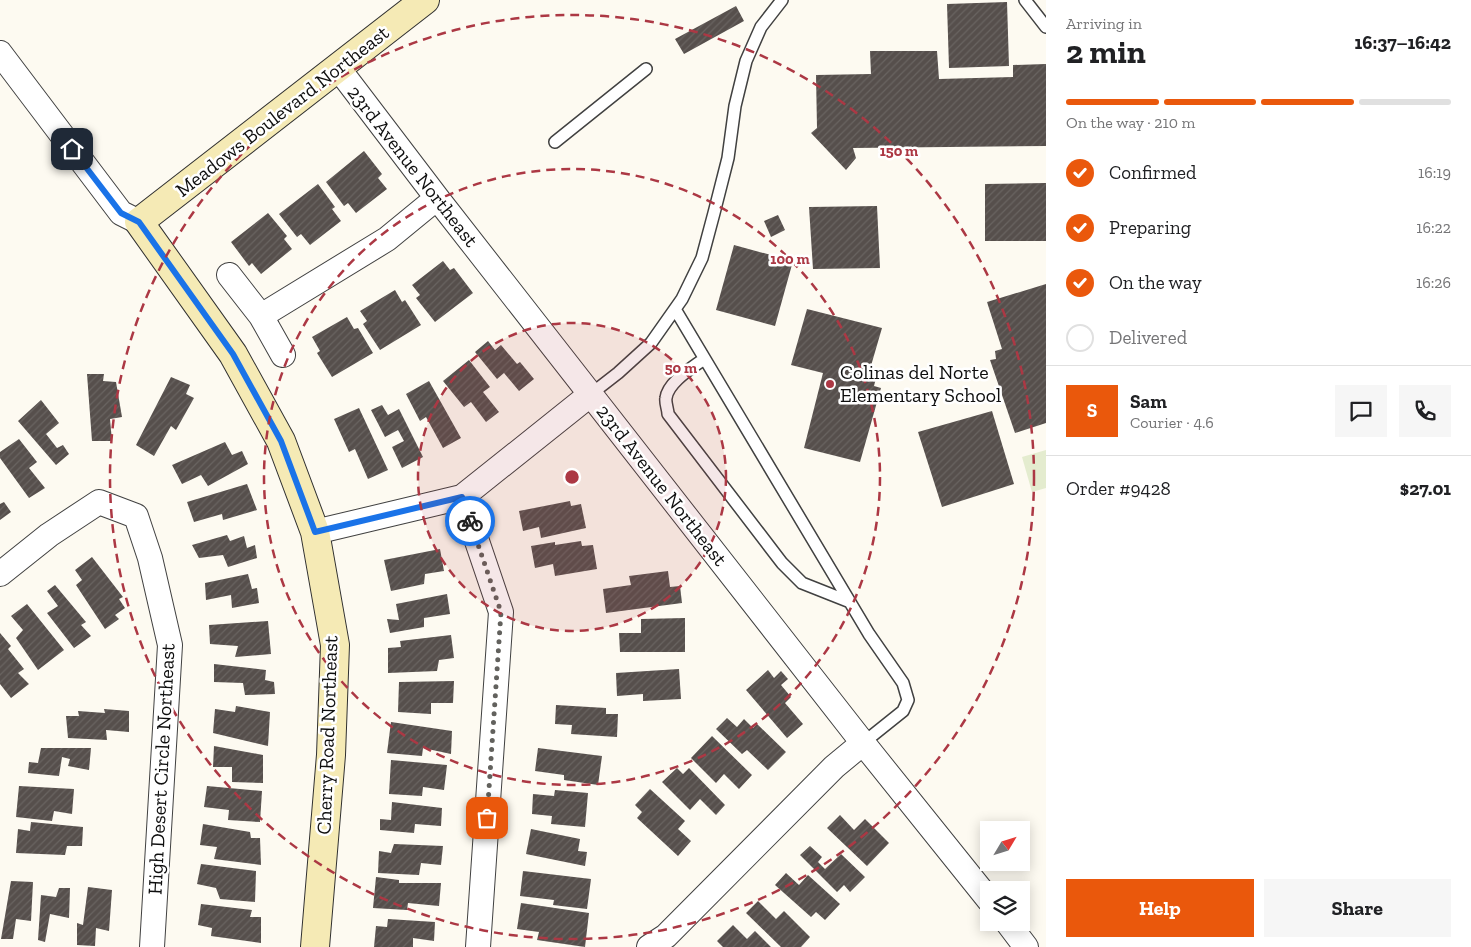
<!DOCTYPE html>
<meta charset="utf-8">
<style>
:root{--surface:#fff;--page:#f6f6f6;--text:#202124;--muted:#757577;--line:#e0e0e0;--accent:#ea580c}
body{margin:0;font-family:"Zilla Slab",serif;background:var(--page);color:var(--text);height:100vh;display:flex;flex-direction:column;font-size:19px;white-space:nowrap}
*{box-sizing:border-box;margin:0}
p{font-size:16px;color:var(--muted)}
.icon{flex:none;width:28px;height:28px;fill:none;stroke:currentColor;stroke-width:2;stroke-linecap:round;stroke-linejoin:round}
.map{position:relative;flex:1;overflow:hidden}
.drawer{display:flex;flex-direction:column;background:var(--surface);width:425px}
.drawer>*{flex:none}
.needle{width:32px;rotate:52deg}
.tools{position:absolute;left:980px;top:821px;display:grid;gap:10px}
.tools a{display:grid;place-items:center;width:50px;height:50px;border-radius:0px;background:var(--surface);box-shadow:0 2px 12px #0003;font-size:25px}
.pin{position:absolute;display:grid;place-items:center;width:42px;height:42px;color:#fff;margin:-21px;border-radius:10px;box-shadow:0 2px 8px #0006}
.courier{position:absolute;display:grid;place-items:center;width:50px;height:50px;margin:-25px;border:4px solid #1a73e8;border-radius:50%;background:#fff;color:#222;box-shadow:0 1px 6px #0007}
.summary em{font-style:normal;font-weight:700}
.summary div{display:flex;flex-direction:column-reverse}
.summary{display:flex;align-items:center;justify-content:space-between;height:85px;padding:0 20px}
h1{font-size:32px;font-weight:700;line-height:38px}
.bar{display:grid;grid-template-columns:repeat(4,1fr);gap:8px 5px;align-content:center;height:60px;padding:0 20px}
.bar i{height:6px;border-radius:4px;background:var(--line)}
.bar .on{background:var(--accent)}
.bar p{grid-column:span 4}
.line{display:flex;align-items:center;gap:12px;padding:0 20px;border-top:1px solid var(--line)}
.line div{flex:1}
.round{display:grid;place-items:center;flex:none;width:52px;height:52px;border-radius:0px;background:var(--page)}
ol{padding:0 20px;list-style:none}
li{display:flex;align-items:center;gap:15px;height:55px}
li p{margin-inline-start:auto}
li .icon{padding:5px;border-radius:50%;background:var(--accent);color:#fff;stroke-width:4}
li:last-child{color:var(--muted)}
li i{width:28px;height:28px;border:2px solid var(--line);border-radius:50%}
.cta{display:flex;gap:10px;margin-top:auto;padding:10px 20px}
.cta a{flex:1;height:58px;border-radius:0px;background:var(--accent);color:#fff;font-size:20px;font-weight:700;line-height:58px;text-align:center}
.cta a+a{background:var(--page);color:var(--text)}
main{display:flex;flex:1;min-height:0}
.map>svg:first-child{display:block}
</style>
<main>
<div class="map">
<svg width="1046" height="947" viewBox="0 0 1046 947">
<defs>
<pattern id="building-hatch" width="6" height="6" patternUnits="userSpaceOnUse" patternTransform="scale(1.25)"><rect width="6" height="6" fill="#564f4c"/><path d="M-1 1l2-2M0 6l6-6M5 7l2-2" fill="none" stroke="#696461"/></pattern>
</defs>
<rect width="100%" height="100%" fill="#fdfaf1"/>
<!-- pitch -->
<path fill="#e4eccf" d="M1046 450V488L1032 492 1022 457Z"/>
<!-- building -->
<path fill="url(#building-hatch)" d="M1007 2 1009 66 949 68 947 4Z
M736 6 744 21 684 54 675 39Z
M870 51H937L939 79 1013 77V65L1046 64V146L853 148 856 158 846 170 811 133 817 128 816 75 871 74Z
M364 151 382 174 378 178 387 189 356 213 348 203 344 206 326 182Z
M1046 183V241H985V184Z
M318 184 335 207 332 209 341 221 310 245 301 234 297 237 279 214Z
M877 206 880 268 813 269 809 207Z
M268 213 287 236 284 239 292 249 261 274 252 263 249 266 231 242Z
M778 215 785 230 771 237 764 221Z
M734 245 793 261 775 326 716 310Z
M443 261 450 270 454 268 473 293 435 322 416 298 420 295 412 285Z
M1046 284V423L1015 433 990 360 996 359 995 351 1002 349 987 302Z
M395 290 402 302 405 300 421 325 380 350 363 324 367 321 360 311Z
M807 309 882 328 868 376 876 378 874 386 881 388 860 462 804 448 823 373 791 365Z
M347 317 354 329 358 328 373 353 332 377 317 353 320 351 312 337Z
M488 341 495 350 501 345 517 364 520 362 534 379 519 391 504 373 497 379 475 352Z
M469 360 490 387 483 392 499 412 486 422 471 402 464 407 443 381Z
M87 374H104L103 381 116 382 122 417 110 419 112 441H92Z
M171 377 190 385 186 394 194 398 176 430 171 426 154 456 136 445Z
M429 381 461 438 443 448 426 417 420 421 406 394Z
M41 400 59 423 46 434 57 448 63 445 69 454 56 465 18 421Z
M382 405 388 415 399 409 423 457 402 468 392 447 404 441 398 430 385 437 371 410Z
M359 408 388 470 368 479 355 449 349 452 334 419Z
M992 411 1014 484 942 507 918 432Z
M19 439 37 462 29 468 45 488 29 498 0 458V452Z
M225 442 232 455 242 451 248 464 208 486 201 475 182 484 172 465Z
M247 484 257 510 223 520 222 514 194 522 187 502Z
M570 501 571 506 581 504 586 528 541 538 539 527 523 531 519 511Z
M4 502 11 512 0 520V504Z
M227 535 230 541 244 536 247 548 255 545 257 558 228 567 223 555 199 558 192 545Z
M581 541 582 546 593 545 597 569 555 576 553 564 535 568 531 546 555 542V545Z
M440 549 444 571 425 574 424 584 391 591 384 560Z
M92 557 123 597 119 599 125 608 115 615 119 619 105 629 76 585 82 580 75 570Z
M668 571 670 587 680 586 682 603 606 613 603 589 631 585 629 576Z
M248 574 252 589 257 588 259 603 232 608 231 595 206 600 205 583Z
M55 585 86 622 81 625 91 636 74 648 47 613 58 606 47 591Z
M447 594 450 614 424 618V627L390 633 387 619 399 620 396 604Z
M27 604 64 650 38 670 16 638 23 630 11 616Z
M685 618V652H620L619 633H641V619Z
M268 621 271 654 235 657 238 646 210 644 209 625Z
M0 633 11 646 8 649 24 669 18 673 29 684 11 698 0 684Z
M451 635 454 658 439 660 437 671 388 673V648L401 647 400 641Z
M214 664 266 670 265 680 274 682 275 694 245 695 243 683 214 682Z
M679 669 681 699 643 701V694L617 696 616 673Z
M768 670 774 678 781 671 788 679 781 685 791 697 785 703 803 724 787 738 746 690Z
M454 681 453 703H431V714L398 712 399 682Z
M556 705 606 708V714H618L617 737 571 734 572 725 555 724Z
M236 706 270 712 268 746 213 733 215 709 235 712Z
M104 709 129 711V732L106 730 107 740 68 738 66 716H79L78 711 105 713Z
M727 718 737 727 744 719 753 728 757 724 786 752 768 770 747 750 742 754 716 729Z
M391 722 452 731 451 754 423 748 422 756 387 753Z
M712 736 752 775 739 789 724 774 716 783 691 758Z
M214 746 263 755V783L232 782V767H213Z
M41 748H91L89 770 68 766 70 759 62 757 59 776 28 773 29 762 38 763Z
M538 748 602 756 598 785 564 780V775L535 771Z
M391 760 447 765 444 790 423 787 422 796 389 794Z
M677 768 683 774 689 768 725 805 716 815 700 799 690 810 662 782Z
M19 786 74 789 72 814 54 811 52 821 16 817Z
M207 786 262 791 260 822 228 820 229 810 204 807Z
M650 789 685 821 678 829 691 841 678 856 637 818 642 812 635 805Z
M555 790 588 793 585 827 551 824 552 816 532 814 533 794 554 796Z
M392 802 442 808 441 826 415 824 414 833 380 830V819L391 820Z
M840 815 854 830 865 819 889 843 867 866 827 828Z
M31 822 83 827 82 846H67L65 855 16 853 18 829 30 831Z
M203 824 250 832 251 838H260L261 865 214 859 217 847 200 845Z
M531 829 580 839 578 851 587 852 585 866 526 854Z
M394 844 443 846 441 865 421 863 419 875 378 873 379 851 391 853Z
M810 846 822 857 818 862 825 869 841 854 865 877 850 892 844 885 837 892 800 855Z
M201 864 256 871 255 902 220 899 216 888 197 884Z
M523 871 591 879 587 909 553 905 554 900 520 896Z
M786 873 799 885 808 875 840 904 825 920 816 912 811 917 775 885Z
M376 877 399 880V883H441L439 906 408 903 407 910 373 908Z
M11 881 33 882 31 921 16 919 13 939H1Z
M88 887 112 890 109 931 96 928 95 946 77 945V923L83 925Z
M59 888H70L69 918 50 914 45 942 38 940 41 895 56 897Z
M758 901 776 919 784 911 810 937 801 947H781L746 913Z
M521 903 589 913 585 947 537 940 539 932 517 929Z
M201 904 252 910 250 917H261V943L211 936 212 928 198 925Z
M388 919 435 922 434 941 413 938V947H374L376 926 387 927Z
M733 925 747 939 755 931 771 947H723L717 941Z"/>
<g fill="none" stroke-linecap="round" stroke-linejoin="round">
<defs>
<path id="lane" d="M1025 0 1046 27
M555 142 646 69
M675 309 869 634 903 683 908 700 903 711 863 743
M704 359C692 368 668 382 666 398 665 403 668 409 668 414L782 563 802 583 850 602
M591 394 618 373 651 343 682 299 702 258 714 213 728 158 735 106 746 61 761 27 782 0"/>
<path id="street" d="M0 53 121 213 139 222
M338 68 437 198 863 743 989 900
M229 275 261 316 283 355
M261 316 387 239 437 198
M462 497 501 612 478 947
M315 532 462 497 591 394
M0 574 49 535 99 502 136 516 150 558 170 645 152 947
M1007 922 1026 947
M649 947 666 936 834 767 863 743"/>
<path id="secondary" d="M315 947 331 755 335 645 315 532 281 441 233 354 139 222 425 0"/>
</defs>
<!-- lane casing -->
<use href="#lane" stroke="#414141" stroke-width="14"/>
<!-- street casing -->
<use href="#street" stroke="#414141" stroke-width="26"/>
<!-- secondary casing -->
<use href="#secondary" stroke="#303030" stroke-width="30"/>
<!-- lane -->
<use href="#lane" stroke="#fff" stroke-width="11"/>
<!-- street -->
<use href="#street" stroke="#fff" stroke-width="24"/>
<!-- secondary -->
<use href="#secondary" stroke="#f5eab5" stroke-width="28"/>
</g>
<g fill="none" stroke-linecap="round" stroke-linejoin="round">
<!-- done -->
<path stroke="#62615d" stroke-width="5" stroke-dasharray="0 9" d="M470 521 501 612 487 818"/>
<!-- route -->
<path stroke="#1a73e8" stroke-width="6" d="M72 149 121 213 139 222 233 354 281 441 315 532 462 497 470 521"/>
</g>
<!-- distance rings -->
<circle cx="572" cy="477" r="154" fill="#ac3844" fill-opacity=".12"/>
<g fill="none" stroke="#ac3844" stroke-width="2.5" stroke-dasharray="9 6">
<circle cx="572" cy="477" r="154"/>
<circle cx="572" cy="477" r="308"/>
<circle cx="572" cy="477" r="462"/>
</g>
<!-- markers -->
<circle fill="#ac3844" stroke="#fff" stroke-width="2" cx="830" cy="384" r="5"/>
<g text-anchor="middle" stroke-width="5" stroke-linejoin="round" paint-order="stroke">
<!-- street labels -->
<g font-size="20" fill="#0e0e0e" stroke="#fff">
<text transform="translate(282 111) rotate(-38)" y="7">Meadows Boulevard Northeast</text>
<text transform="translate(413 166) rotate(52)" y="7">23rd Avenue Northeast</text>
<text transform="translate(662 485) rotate(52)" y="7">23rd Avenue Northeast</text>
<text transform="translate(327 735) rotate(-88)" y="7">Cherry Road Northeast</text>
<text transform="translate(161 769) rotate(-87)" y="7">High Desert Circle Northeast</text>
</g>
<!-- poi labels -->
<g font-size="20" fill="#0e0e0e" stroke="#fff" text-anchor="start">
<text x="840" y="379">Colinas del Norte<tspan x="840" dy="23">Elementary School</tspan></text>
</g>
</g>
<circle cx="572" cy="477" r="8" fill="#ac3844" stroke="#fff" stroke-width="2.5"/>
<g font-size="15" text-anchor="middle" font-weight="bold" fill="#ac3844" stroke="#fff" stroke-width="5" stroke-linejoin="round" paint-order="stroke">
<text x="899" y="156">150 m</text>
<text x="790" y="264">100 m</text>
<text x="681" y="373">50 m</text>
</g>
</svg>
<div class="tools">
<a><svg class="needle" viewBox="-14 -14 28 28"><path d="M0-13l5 13h-10z" fill="#e53935"/><path d="M0 13l5-13h-10z" fill="#757577"/></svg></a>
<a><svg class="icon" aria-label="layers" viewBox="0 0 24 24"><path d="M12 4l9 5-9 5-9-5zM3 14l9 5 9-5"/></svg></a>
</div>
<div class="pin" style="left:487px;top:818px;background:#ea580c"><svg class="icon" aria-label="bag" viewBox="0 0 24 24"><path d="M5 8h14l-1 12H6zM9 8a3 3 0 0 1 6 0"/></svg></div>
<div class="pin" style="left:72px;top:149px;background:#1f2937"><svg class="icon" aria-label="home" viewBox="0 0 24 24"><path d="M3 11l9-7 9 7M6 9v11h12V9"/></svg></div>
<div class="courier" style="left:470px;top:521px"><svg class="icon" aria-label="bike" viewBox="0 0 24 24"><circle cx="6" cy="16" r="4"/><circle cx="18" cy="16" r="4"/><path d="M6 16l4-8h5l3 8M10 8l3 8H6M13 5h3"/></svg></div>
</div>
<section class="drawer">
<div class="summary"><div><h1>2 min</h1><p>Arriving in</p></div><em>16:37–16:42</em></div>
<div class="bar"><i class="on"></i><i class="on"></i><i class="on"></i><i></i><p>On the way · 210 m</p></div>
<ol>
<li><svg class="icon" aria-label="check" viewBox="0 0 24 24"><path d="M5 12l5 5 9-10"/></svg>Confirmed<p>16:19</p></li>
<li><svg class="icon" aria-label="check" viewBox="0 0 24 24"><path d="M5 12l5 5 9-10"/></svg>Preparing<p>16:22</p></li>
<li><svg class="icon" aria-label="check" viewBox="0 0 24 24"><path d="M5 12l5 5 9-10"/></svg>On the way<p>16:26</p></li>
<li><i></i>Delivered</li>
</ol>
<div class="line" style="height:90px"><b class="round" style="background:var(--accent);color:#fff">S</b><div><b>Sam</b><p>Courier · 4.6</p></div><a class="round"><svg class="icon" aria-label="chat" viewBox="0 0 24 24"><path d="M4 5h16v11H9l-5 4z"/></svg></a><a class="round"><svg class="icon" aria-label="phone" viewBox="0 0 24 24"><path d="M5 4h4l2 5-3 2q2 4 5 5l2-3 5 2v4C11 20 4 13 5 4z"/></svg></a></div>
<div class="line" style="height:65px"><div>Order #9428</div><b>$27.01</b></div>
<div class="cta"><a>Help</a><a>Share</a></div>
</section>
</main>
